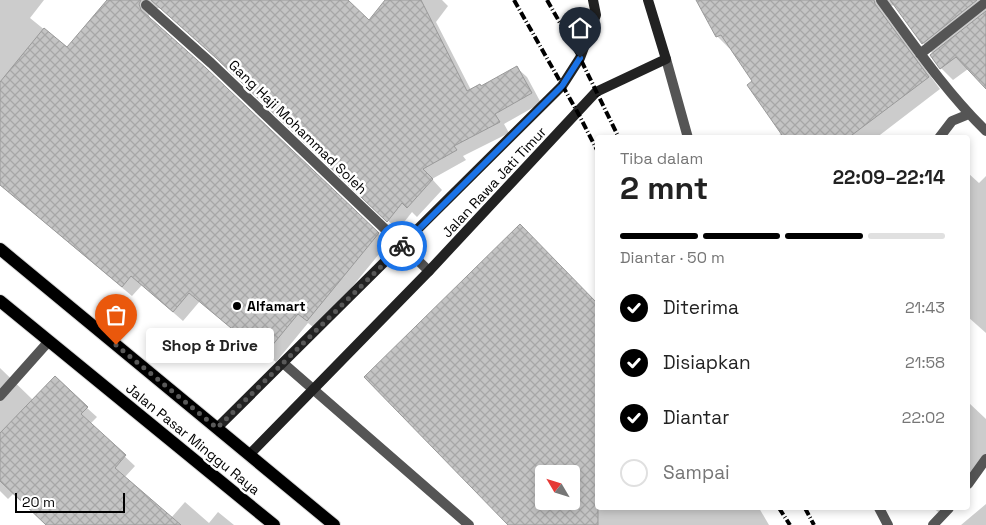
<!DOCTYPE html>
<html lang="id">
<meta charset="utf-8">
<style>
:root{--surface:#fff;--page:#f6f6f6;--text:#222;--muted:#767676;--line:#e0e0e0;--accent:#000}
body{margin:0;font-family:"Space Grotesk",sans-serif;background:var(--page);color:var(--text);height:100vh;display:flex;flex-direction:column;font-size:19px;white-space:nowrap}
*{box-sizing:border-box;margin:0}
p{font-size:16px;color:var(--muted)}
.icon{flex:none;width:28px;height:28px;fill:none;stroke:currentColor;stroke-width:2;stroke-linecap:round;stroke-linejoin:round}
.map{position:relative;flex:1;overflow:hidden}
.drawer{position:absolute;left:595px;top:135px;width:375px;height:375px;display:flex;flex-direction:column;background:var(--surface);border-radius:5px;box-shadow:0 2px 8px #0003}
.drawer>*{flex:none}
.needle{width:32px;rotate:308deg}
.fabs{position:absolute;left:535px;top:465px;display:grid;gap:10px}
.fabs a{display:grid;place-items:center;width:45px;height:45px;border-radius:5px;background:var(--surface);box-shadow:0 2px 8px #0003;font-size:25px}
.scale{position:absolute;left:15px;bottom:12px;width:110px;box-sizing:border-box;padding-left:5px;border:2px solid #000;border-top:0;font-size:14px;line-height:18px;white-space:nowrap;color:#000;-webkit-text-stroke:4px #fff;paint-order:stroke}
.pin{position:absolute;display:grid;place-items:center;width:42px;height:42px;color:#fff;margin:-51px -21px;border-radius:50% 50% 50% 0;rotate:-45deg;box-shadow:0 0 5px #0007}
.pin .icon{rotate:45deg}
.courier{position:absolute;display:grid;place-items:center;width:50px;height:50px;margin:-25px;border:4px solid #1a73e8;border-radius:50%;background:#fff;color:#222;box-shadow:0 1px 6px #0007}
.bubble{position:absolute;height:35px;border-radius:5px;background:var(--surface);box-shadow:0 2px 8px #0003;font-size:16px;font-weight:800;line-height:35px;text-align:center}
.overview em{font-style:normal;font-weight:800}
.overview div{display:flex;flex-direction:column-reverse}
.overview{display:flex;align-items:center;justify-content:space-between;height:85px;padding:0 25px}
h1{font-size:32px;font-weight:800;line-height:38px}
.bar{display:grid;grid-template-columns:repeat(4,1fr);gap:8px 5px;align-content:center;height:60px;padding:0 25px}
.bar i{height:6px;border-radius:4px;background:var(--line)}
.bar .active{background:var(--accent)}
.bar p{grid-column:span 4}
ol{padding:0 25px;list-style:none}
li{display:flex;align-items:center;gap:15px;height:55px}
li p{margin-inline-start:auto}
li .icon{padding:5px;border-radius:50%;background:var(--accent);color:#fff;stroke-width:4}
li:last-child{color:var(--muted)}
li i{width:28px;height:28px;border:2px solid var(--line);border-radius:50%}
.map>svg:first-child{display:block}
</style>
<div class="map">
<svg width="986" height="525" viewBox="0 0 986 525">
<defs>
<pattern id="building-cross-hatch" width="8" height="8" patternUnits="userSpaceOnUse" patternTransform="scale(1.25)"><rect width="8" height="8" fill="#c4c4c4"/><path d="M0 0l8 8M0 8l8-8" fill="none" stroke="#a7a7a7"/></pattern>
</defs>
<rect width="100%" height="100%" fill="#fff"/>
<!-- shadow -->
<path fill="#0003" fill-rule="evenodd" d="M0 0H44L30 18 67 48 108 0H346L369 22 387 0H442L448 6 436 22 471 90 481 87 517 68 527 77 541 103 504 124 509 133 463 156 466 160 432 179 442 190 417 217 412 212 398 230 227 68 162 9 158 8 151 10 149 15 150 20 388 243 317 330 308 323 276 362 249 340 248 342 200 301 183 321 142 285 132 296 0 185Z
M698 0H986V87L968 69 953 80 941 68 933 54 923 43 895 5 890 6 886 10 887 17 940 89 876 138H775L782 133 753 82 731 48H729L717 36Z
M968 173 979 183 986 176V333L968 317Z
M520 226 598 508H759L769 525H510ZM544 474H571V501H544Z
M0 368 33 400 87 408 97 417 90 424 135 466 124 478 171 518 185 502 209 523 218 512 234 525H47L14 493 8 499 0 491Z
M968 402 986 419V456L968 480Z
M986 504V525H961Z
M933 508H946L941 514Z"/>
<!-- building -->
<path fill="url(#building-cross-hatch)" stroke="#999" fill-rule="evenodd" d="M107 0H141L139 4 141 10 206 68 379 233 307 321 298 314 266 353 239 331 237 333 189 293 173 312 131 276 122 287 0 185V82L44 28 67 47Z
M151 0H348L369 20 385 0H421L467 91 480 84 481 86 517 66 532 93 495 114 500 122 454 146 457 150 423 169 433 179 407 208 402 203 387 222 216 58Z
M696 0H874L875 4 929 77 848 138H784L747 85 752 81 721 35 716 37Z
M890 0H977L922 44Z
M986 11V89L956 57 940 69 930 55Z
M520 224 598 304V525H508L364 377ZM544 474H571V501H544Z
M55 376 88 407 81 414 126 455 115 468 181 525H46L0 481V433Z"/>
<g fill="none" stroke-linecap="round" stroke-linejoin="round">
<defs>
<path id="primary" d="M0 249 334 525
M0 301 274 525"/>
</defs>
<!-- primary casing -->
<use href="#primary" stroke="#dbdbdb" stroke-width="14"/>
<!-- service -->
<path stroke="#555" stroke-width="10" d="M283 363 469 525"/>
<!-- minor -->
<path stroke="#555" stroke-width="10" d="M881 0C914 45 946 92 986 131
M146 5 211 63 429 271
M920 54 986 2
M666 59 688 138
M939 138 952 121 969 114
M0 396 49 341
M968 484 986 459
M879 508 888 525
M933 525 949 508"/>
<!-- secondary -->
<path stroke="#222" stroke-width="10" d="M217 428 562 86 580 58 596 15 593 0
M250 454 429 271 596 92 666 59 648 0"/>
<!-- primary -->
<use href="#primary" stroke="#000" stroke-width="12"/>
<!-- rail -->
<path stroke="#000" stroke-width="4" stroke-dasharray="8 2.5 1 2.5" stroke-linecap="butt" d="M514 0 578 113 598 152
M547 0 580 58 619 138
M779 508 790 525
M805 508 814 525"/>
</g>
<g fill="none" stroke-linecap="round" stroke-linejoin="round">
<!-- done -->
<path stroke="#595959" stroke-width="5" stroke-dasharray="0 9" d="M116 345 217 428 402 246"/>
<!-- route -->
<path stroke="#1a73e8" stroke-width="6" d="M402 246 562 86 580 58"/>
</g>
<!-- markers -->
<circle fill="#000" stroke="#fff" stroke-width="2" cx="237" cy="306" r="5"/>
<g text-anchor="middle" stroke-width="5" stroke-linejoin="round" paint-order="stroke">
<!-- street labels -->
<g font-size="14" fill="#000" stroke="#fff">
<text transform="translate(298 127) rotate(44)" y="5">Gang Haji Mohammad Soleh</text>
<text transform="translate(494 182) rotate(-47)" y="5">Jalan Rawa Jati Timur</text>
<text transform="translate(193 439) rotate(39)" y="5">Jalan Pasar Minggu Raya</text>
</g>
<!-- poi labels -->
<g font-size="14" font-weight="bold" fill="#000" stroke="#fff" text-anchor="start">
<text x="247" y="311">Alfamart</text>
</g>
</g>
</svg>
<div class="fabs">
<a><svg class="needle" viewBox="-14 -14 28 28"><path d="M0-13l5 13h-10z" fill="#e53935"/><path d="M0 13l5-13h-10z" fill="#767676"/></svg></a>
</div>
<div class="scale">20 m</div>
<div class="pin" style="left:116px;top:345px;background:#ea580c"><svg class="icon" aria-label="bag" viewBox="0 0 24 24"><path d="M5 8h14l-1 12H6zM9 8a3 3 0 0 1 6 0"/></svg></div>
<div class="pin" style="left:580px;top:58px;background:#1f2937"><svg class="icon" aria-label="home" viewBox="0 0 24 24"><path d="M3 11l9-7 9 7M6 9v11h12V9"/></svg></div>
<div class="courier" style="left:402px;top:246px"><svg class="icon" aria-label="bike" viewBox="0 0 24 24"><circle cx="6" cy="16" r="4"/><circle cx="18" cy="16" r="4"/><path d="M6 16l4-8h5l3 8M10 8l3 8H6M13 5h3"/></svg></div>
<div class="bubble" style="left:146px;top:328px;width:128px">Shop &amp; Drive</div>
<section class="drawer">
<div class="overview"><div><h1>2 mnt</h1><p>Tiba dalam</p></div><em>22:09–22:14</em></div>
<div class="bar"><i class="active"></i><i class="active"></i><i class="active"></i><i></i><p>Diantar · 50 m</p></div>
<ol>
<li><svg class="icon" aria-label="check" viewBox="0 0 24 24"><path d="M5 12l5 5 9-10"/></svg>Diterima<p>21:43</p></li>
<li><svg class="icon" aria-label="check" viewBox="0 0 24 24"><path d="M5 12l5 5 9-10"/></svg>Disiapkan<p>21:58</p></li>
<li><svg class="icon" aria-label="check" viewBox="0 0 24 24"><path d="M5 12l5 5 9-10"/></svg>Diantar<p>22:02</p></li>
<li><i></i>Sampai</li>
</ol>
</section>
</div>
